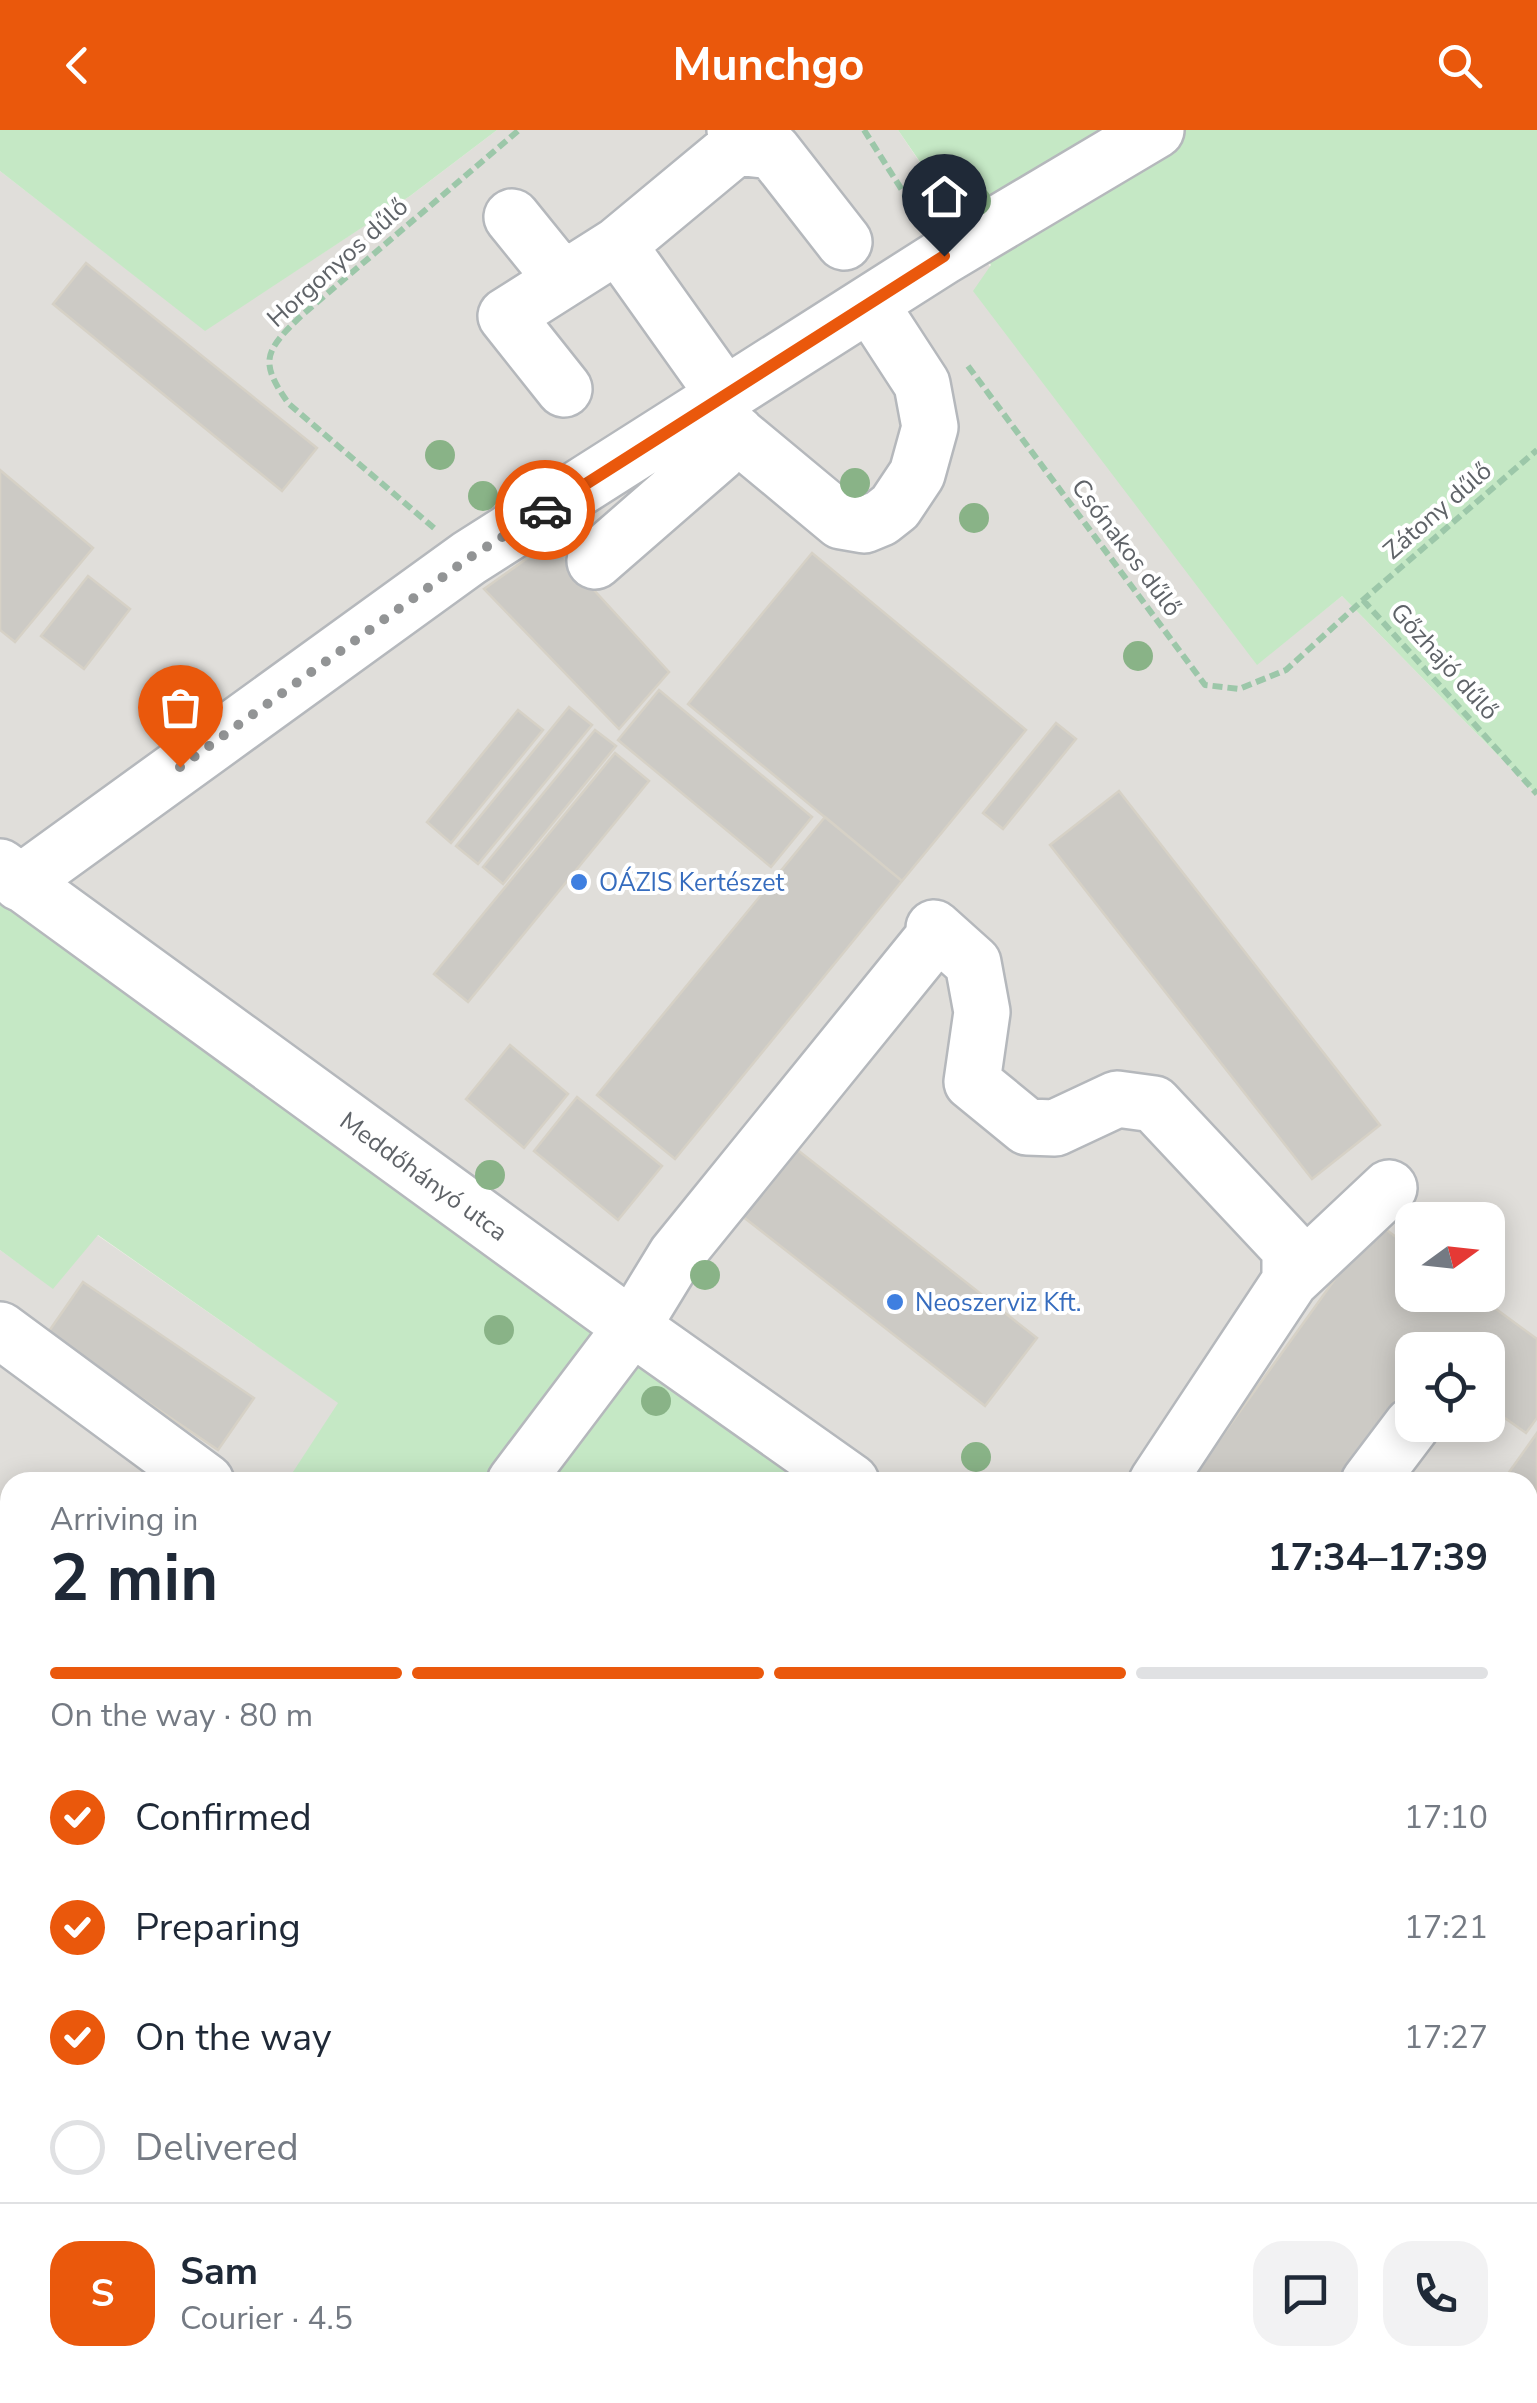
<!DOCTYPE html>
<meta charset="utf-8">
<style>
:root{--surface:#fff;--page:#f2f2f3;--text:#1f2937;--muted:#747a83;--line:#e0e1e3;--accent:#ea580c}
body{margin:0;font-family:"Nunito Sans",sans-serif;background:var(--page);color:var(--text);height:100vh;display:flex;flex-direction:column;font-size:38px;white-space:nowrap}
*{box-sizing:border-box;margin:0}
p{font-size:32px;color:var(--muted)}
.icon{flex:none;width:55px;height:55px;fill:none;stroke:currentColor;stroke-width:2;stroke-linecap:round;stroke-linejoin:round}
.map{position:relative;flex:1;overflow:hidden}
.sheet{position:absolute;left:0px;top:1342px;width:1538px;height:932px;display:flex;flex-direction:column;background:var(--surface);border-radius:30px 30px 0 0;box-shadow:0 5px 25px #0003}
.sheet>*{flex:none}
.needle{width:65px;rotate:75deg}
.buttons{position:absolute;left:1395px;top:1072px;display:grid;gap:20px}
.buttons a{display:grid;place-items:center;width:110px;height:110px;border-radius:20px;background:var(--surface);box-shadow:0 5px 25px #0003;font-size:50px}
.pin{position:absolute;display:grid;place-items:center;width:85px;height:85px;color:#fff;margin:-102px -42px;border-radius:50% 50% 50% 0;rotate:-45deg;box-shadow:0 0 10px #0007}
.pin .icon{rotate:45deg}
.courier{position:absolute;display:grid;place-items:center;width:100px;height:100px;margin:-50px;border:8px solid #ea580c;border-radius:50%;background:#fff;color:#222;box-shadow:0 2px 12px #0007}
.summary em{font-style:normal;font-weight:700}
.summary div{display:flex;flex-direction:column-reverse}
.summary{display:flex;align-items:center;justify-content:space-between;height:170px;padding:0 50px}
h1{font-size:65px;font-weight:700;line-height:75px}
.bar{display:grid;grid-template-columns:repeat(4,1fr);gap:15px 10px;align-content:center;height:120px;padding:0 50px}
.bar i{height:12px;border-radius:8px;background:var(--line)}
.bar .current{background:var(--accent)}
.bar p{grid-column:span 4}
.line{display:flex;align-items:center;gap:25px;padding:0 50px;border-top:2px solid var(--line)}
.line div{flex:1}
.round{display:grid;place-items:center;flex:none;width:105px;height:105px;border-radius:30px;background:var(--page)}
ol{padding:0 50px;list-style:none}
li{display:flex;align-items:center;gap:30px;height:110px}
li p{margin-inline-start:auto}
li .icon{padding:10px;border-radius:50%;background:var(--accent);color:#fff;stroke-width:4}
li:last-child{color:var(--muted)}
li i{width:55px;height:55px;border:5px solid var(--line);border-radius:50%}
header{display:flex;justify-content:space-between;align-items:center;height:130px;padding:0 50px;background:var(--accent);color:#fff;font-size:45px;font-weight:700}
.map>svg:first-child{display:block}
</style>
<header><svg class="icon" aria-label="back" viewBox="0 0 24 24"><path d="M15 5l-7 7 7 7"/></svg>Munchgo<svg class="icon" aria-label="search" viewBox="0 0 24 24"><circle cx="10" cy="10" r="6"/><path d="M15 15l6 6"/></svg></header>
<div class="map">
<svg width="1537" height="2273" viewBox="0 0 1537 2273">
<rect width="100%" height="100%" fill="#f1efe8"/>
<!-- industrial -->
<path fill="#e0deda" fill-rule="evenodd" d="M497 0H898L1257 534 1342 466 1537 665V1872L1528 1865V1352H810L0 764V41L205 200 410 66ZM1412 1090H1488V1165H1412ZM1412 1220H1488V1295H1412Z
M97 1105 339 1273 292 1345 302 1352H10V2265H445L457 2273H0V1120L53 1158Z"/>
<!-- green -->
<path fill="#c5e8c5" d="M0 0H497L410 66 205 201 0 41Z
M898 0H1537V665L1342 466 1257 535 973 161 991 135Z
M0 764 810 1352H302L291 1345 338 1273 98 1105 53 1159 0 1120Z
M1528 1865 1537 1872V2273H457L445 2265H1528Z"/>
<!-- building -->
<path fill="#cccac5" stroke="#d6d1c6" stroke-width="2.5" d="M86 133 317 318 282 361 53 174Z
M0 340 93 418 15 512 0 500Z
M550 412 669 542 619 599 484 459Z
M812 423 1026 600 902 751 688 574Z
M88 446 130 479 84 539 41 506Z
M659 560 812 687 771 737 618 610Z
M569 577 592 595 478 734 456 716Z
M518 580 543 600 451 713 427 692Z
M1056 593 1076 609 1003 699 983 683Z
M595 600 616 616 503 754 483 737Z
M615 623 649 651 468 872 434 844Z
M1119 661 1380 995 1312 1049 1050 715Z
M825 687 902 751 675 1029 597 965Z
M510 915 568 964 524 1018 466 969Z
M577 967 662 1036 618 1090 534 1021Z
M795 1018 1037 1208 985 1276 742 1086Z
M1376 1092 1412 1119V1165H1477L1537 1209V1288L1526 1303 1488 1276V1220H1412V1248L1337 1352H1189Z
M83 1152 254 1268 218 1320 47 1204Z
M1537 1303V1453L1528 1467V1352H1502Z
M0 1471 10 1478V1611L0 1624Z
M1528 1649 1537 1656V1721L1528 1714Z
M1529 1733 1537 1738V1760L1528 1754Z"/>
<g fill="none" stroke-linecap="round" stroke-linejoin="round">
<defs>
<path id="minor" d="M736 17 773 21 844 112
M512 87 563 150
M618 115 714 250 727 264
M564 259 506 186 618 115 736 17 738 4 735 0
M705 278 841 391 864 395 881 388 895 377 917 344 930 297 922 254 870 174
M595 431 718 324 737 304
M0 737 632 1197 851 1352
M20 753 469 428 944 126 1156 0
M934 798 973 833 982 882 972 952 1027 997 1055 998 1117 969 1154 974 1290 1119V1151L1157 1352
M1290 1151 1389 1058
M0 1200 206 1352
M515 1352 632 1197 676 1125 938 802
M1369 1352 1412 1295
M0 1793 10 1779
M1528 1837 1537 1844
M0 2004 10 2011
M377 2265 389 2273"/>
</defs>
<!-- minor casing -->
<use href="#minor" stroke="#b5b8bc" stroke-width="60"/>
<!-- path -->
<path stroke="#9cc7a9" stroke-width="6" stroke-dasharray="10 5" stroke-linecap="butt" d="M864 0 919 87
M968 236 1205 555 1239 559 1286 540 1363 470 1537 320
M434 398 289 274C258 231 265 221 301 186L519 0
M1363 470 1537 664
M1528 1540 1537 1528
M1371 2265 1373 2273"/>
<!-- minor -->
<use href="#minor" stroke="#fff" stroke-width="55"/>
</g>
<!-- trees -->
<g fill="#89b387">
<circle cx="976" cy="71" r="15"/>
<circle cx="440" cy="325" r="15"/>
<circle cx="855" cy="353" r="15"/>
<circle cx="483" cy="366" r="15"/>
<circle cx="974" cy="388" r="15"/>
<circle cx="1138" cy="526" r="15"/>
<circle cx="490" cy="1045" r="15"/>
<circle cx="705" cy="1145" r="15"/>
<circle cx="499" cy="1200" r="15"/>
<circle cx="656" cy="1271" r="15"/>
<circle cx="976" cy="1327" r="15"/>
</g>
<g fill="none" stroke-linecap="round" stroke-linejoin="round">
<!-- done -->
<path stroke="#929495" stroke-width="10" stroke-dasharray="0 18" d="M180 637 469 428 545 380"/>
<!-- route -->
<path stroke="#ea580c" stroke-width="12" d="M545 380 944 126"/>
</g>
<!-- markers -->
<g fill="#3f7fe0" stroke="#fff" stroke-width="4">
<circle cx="579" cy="752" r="10"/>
<circle cx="895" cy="1172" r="10"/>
</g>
<g text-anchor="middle" stroke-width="8" stroke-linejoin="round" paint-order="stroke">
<!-- street labels -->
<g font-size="25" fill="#5f6368" stroke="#fff">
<text transform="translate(337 132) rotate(-42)" y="9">Horgonyos dűlő</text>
<text transform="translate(1437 380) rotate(-41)" y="9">Zátony dűlő</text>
<text transform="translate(1127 417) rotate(53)" y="9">Csónakos dűlő</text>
<text transform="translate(1445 531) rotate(48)" y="9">Gőzhajó dűlő</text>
<text transform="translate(424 1046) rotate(36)" y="9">Meddőhányó utca</text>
</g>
<!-- shop labels -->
<g font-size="25" fill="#366cbe" stroke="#fff" text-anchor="start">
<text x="599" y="761">OÁZIS Kertészet</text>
<text x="915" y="1181">Neoszerviz Kft.</text>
</g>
</g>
</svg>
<div class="buttons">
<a><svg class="needle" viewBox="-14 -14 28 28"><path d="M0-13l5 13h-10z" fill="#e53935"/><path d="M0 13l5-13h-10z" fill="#747a83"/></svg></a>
<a><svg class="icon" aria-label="locate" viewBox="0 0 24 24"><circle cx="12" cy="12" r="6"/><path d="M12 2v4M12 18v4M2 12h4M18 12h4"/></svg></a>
</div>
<div class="pin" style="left:180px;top:637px;background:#ea580c"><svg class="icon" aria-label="bag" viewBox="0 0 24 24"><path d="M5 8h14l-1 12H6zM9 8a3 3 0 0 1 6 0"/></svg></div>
<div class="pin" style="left:944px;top:126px;background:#1f2937"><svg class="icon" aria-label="home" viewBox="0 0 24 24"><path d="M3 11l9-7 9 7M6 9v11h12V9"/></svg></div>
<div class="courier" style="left:545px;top:380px"><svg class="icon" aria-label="car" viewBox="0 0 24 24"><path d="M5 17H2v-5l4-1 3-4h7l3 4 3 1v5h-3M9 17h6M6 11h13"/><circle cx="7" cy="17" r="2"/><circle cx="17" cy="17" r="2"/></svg></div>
<section class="sheet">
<div class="summary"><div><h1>2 min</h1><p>Arriving in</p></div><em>17:34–17:39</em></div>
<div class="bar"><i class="current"></i><i class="current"></i><i class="current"></i><i></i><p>On the way · 80 m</p></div>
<ol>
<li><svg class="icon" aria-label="check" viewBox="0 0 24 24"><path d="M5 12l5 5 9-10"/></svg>Confirmed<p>17:10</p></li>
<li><svg class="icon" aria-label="check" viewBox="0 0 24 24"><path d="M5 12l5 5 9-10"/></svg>Preparing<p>17:21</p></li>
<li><svg class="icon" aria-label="check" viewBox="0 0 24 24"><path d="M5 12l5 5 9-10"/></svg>On the way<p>17:27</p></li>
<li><i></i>Delivered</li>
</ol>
<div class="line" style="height:180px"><b class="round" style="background:var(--accent);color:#fff">S</b><div><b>Sam</b><p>Courier · 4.5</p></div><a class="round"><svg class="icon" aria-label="chat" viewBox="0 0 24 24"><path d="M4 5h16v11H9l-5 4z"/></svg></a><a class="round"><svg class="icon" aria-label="phone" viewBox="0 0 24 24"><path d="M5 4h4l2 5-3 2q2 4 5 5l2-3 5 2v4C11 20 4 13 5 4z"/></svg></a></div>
</section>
</div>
